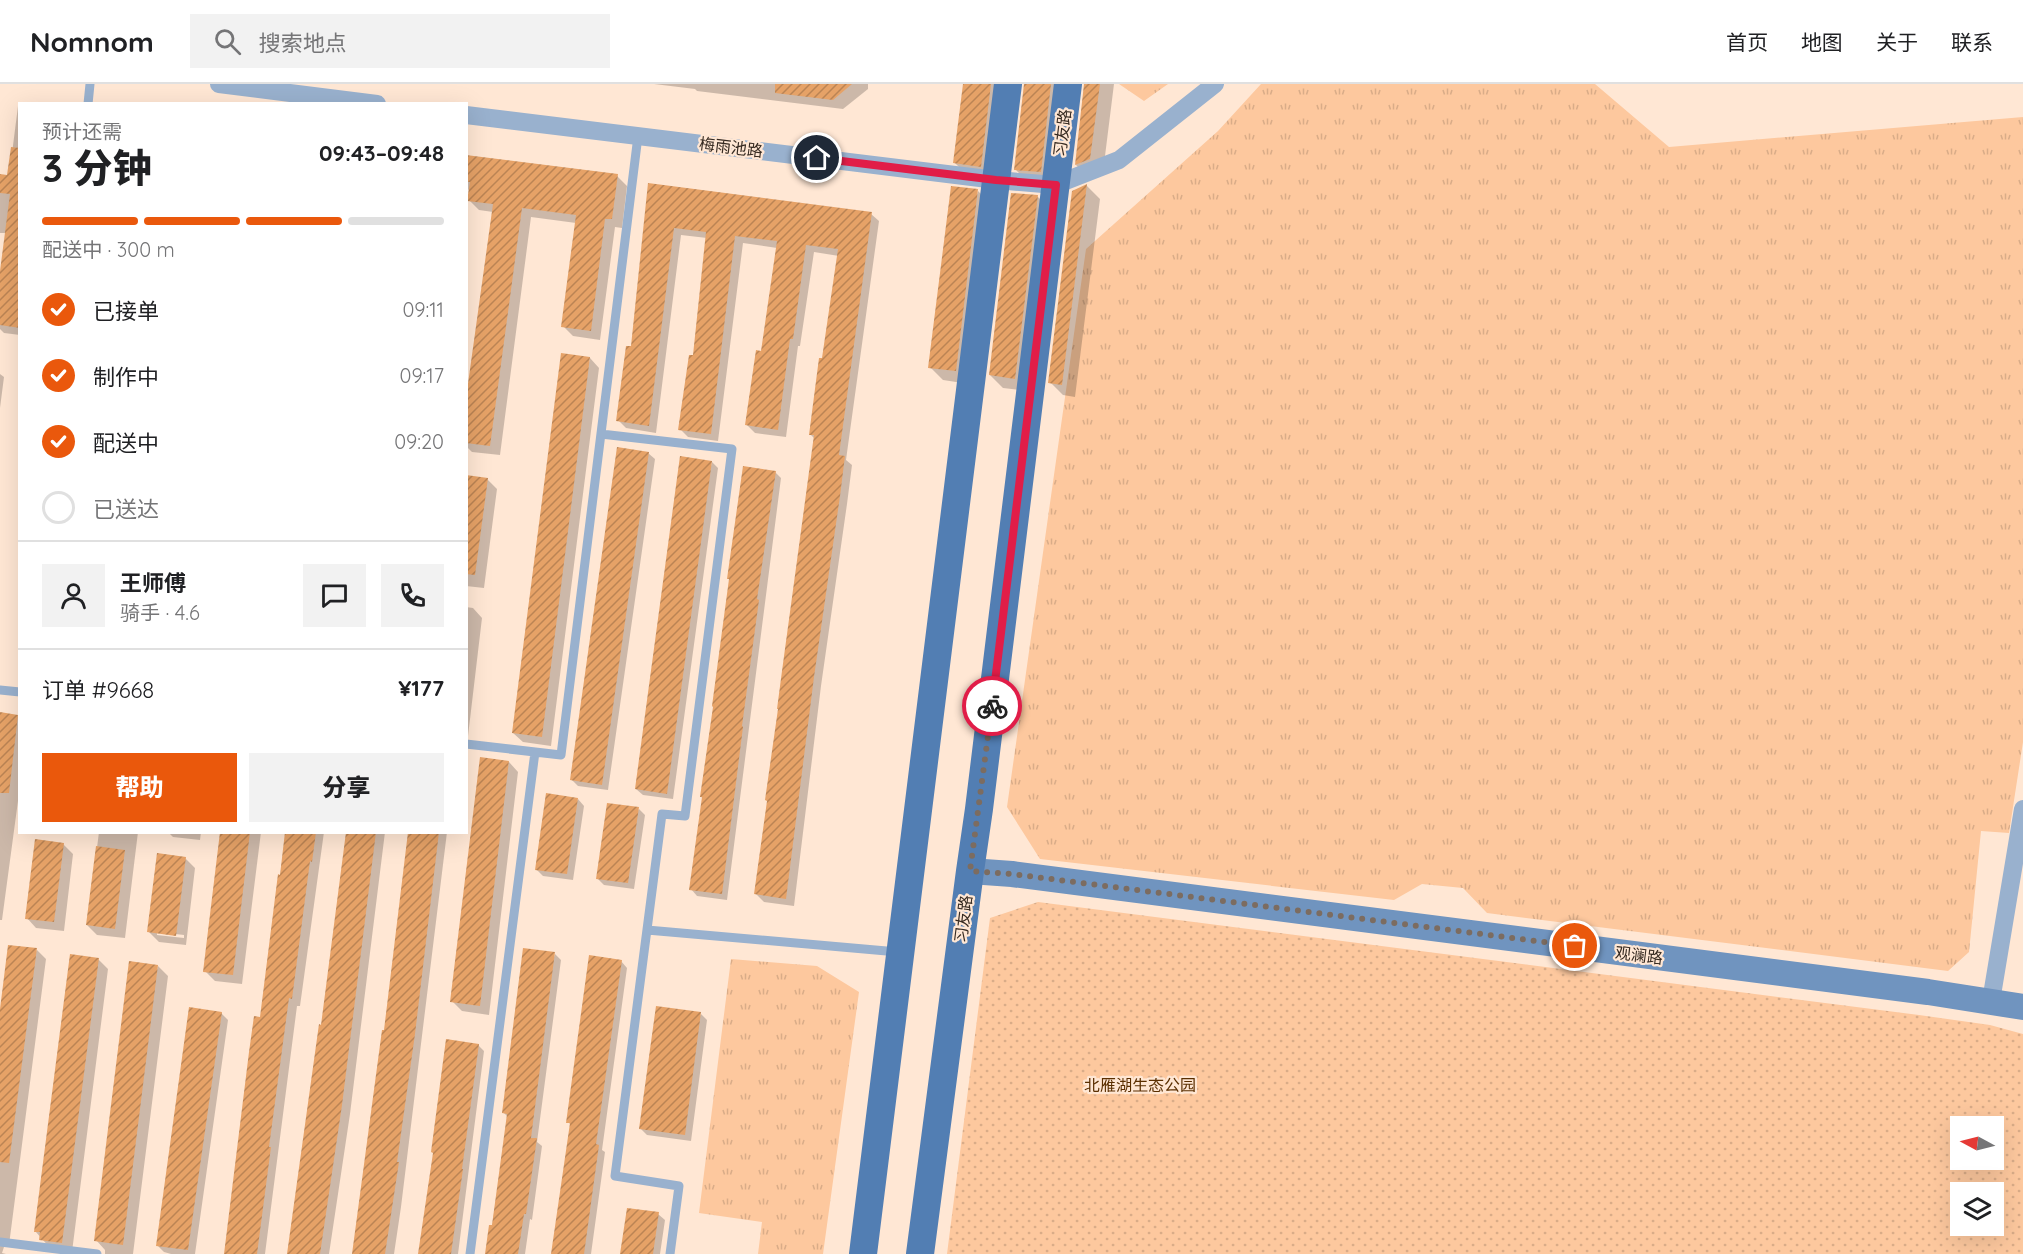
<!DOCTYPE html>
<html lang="zh">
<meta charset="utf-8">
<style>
:root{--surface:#fff;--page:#f2f2f2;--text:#202124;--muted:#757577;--line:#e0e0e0;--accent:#ea580c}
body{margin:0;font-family:Quicksand,"Noto Sans SC",sans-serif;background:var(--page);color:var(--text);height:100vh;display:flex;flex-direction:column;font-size:22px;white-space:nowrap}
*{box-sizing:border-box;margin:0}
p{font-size:20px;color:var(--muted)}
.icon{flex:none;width:33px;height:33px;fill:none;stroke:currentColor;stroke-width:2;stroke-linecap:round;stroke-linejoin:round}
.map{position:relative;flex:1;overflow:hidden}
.details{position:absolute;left:18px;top:18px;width:450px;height:732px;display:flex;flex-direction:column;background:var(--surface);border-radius:0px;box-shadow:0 6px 24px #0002}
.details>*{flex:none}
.needle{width:39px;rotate:277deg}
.tools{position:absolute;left:1950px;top:1032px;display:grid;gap:12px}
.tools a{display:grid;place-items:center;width:54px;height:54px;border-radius:0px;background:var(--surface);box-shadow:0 6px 24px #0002;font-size:30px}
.pin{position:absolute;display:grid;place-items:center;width:51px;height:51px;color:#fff;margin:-26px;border:3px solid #fff;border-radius:50%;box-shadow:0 2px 6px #0007}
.courier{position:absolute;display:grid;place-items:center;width:60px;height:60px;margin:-30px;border:4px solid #e11d48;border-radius:50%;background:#fff;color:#222;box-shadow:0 2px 8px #0007}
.overview em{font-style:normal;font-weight:800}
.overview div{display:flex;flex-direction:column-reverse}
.overview{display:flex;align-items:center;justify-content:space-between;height:102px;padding:0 24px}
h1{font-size:39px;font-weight:800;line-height:45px}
.bar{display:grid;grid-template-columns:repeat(4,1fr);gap:9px 6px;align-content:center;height:72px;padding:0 24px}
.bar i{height:8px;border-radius:4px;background:var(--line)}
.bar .selected{background:var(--accent)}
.bar p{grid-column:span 4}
.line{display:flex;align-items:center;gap:15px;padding:0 24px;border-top:2px solid var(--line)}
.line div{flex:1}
.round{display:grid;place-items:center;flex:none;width:63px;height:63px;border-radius:0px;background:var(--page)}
ol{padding:0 24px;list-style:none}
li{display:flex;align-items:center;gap:18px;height:66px}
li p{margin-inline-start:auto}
li .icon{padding:6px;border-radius:50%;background:var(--accent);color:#fff;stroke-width:4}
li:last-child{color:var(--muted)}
li i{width:33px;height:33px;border:3px solid var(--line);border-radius:50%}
.cta{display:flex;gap:12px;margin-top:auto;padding:12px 24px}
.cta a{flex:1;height:69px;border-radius:0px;background:var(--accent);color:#fff;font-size:24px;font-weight:800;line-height:69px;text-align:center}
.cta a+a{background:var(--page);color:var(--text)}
header{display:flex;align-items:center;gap:36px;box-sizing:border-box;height:84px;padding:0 30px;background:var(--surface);border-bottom:2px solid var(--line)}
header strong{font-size:28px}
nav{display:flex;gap:33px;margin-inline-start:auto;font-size:21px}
.search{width:420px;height:54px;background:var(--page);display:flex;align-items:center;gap:15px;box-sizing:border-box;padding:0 21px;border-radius:0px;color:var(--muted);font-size:22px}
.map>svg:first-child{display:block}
</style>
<header>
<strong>Nomnom</strong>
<div class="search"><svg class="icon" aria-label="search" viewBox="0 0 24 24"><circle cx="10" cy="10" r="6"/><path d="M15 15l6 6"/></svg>搜索地点</div>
<nav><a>首页</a><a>地图</a><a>关于</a><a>联系</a></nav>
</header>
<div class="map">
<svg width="2023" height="1170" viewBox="0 0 2023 1170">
<defs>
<pattern id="grass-tufts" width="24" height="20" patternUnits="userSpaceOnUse" patternTransform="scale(1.5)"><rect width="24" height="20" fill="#fdc89e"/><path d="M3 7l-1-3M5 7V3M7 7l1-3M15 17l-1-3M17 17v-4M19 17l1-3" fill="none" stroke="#d9ac88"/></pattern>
<pattern id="park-dots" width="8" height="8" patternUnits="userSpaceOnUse" patternTransform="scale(1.5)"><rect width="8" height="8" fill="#fdc89e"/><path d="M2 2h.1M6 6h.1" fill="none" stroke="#d9ac88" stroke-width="1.8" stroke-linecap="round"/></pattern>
<pattern id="building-hatch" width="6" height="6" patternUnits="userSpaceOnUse" patternTransform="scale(1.5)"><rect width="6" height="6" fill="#e6a267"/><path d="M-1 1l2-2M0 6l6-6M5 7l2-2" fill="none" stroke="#bb8454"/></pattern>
</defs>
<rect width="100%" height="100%" fill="#ffe7d4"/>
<!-- grass -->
<path fill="url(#grass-tufts)" d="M1119 0H1168L1144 17Z
M1261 0H1595L1669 63 2023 33V658L2009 749 1981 747 1969 868 1948 887 1487 829 1463 804 1422 800 1394 816 1040 775 1007 723 1086 165 1218 47Z
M731 875 817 882 859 908 823 1170H758L762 1138 699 1129Z"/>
<!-- park -->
<path fill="url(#park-dots)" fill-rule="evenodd" d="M1038 818 1919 931 1990 941 2023 950V1170H947L990 834ZM1960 1042H1994V1076H1960ZM1960 1108H1994V1142H1960Z"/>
<!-- shadow -->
<path fill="#0003" fill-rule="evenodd" d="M654 0H868V5L843 25 697 7 695 5Z
M965 0H1012L994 95 968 92 955 79Z
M1026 0H1072L1053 101 1029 99 1016 86Z
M1086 0H1114L1103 88 1089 94 1076 81Z
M18 22 20 23V251L4 249 0 245V199L7 149H0V92L9 93Z
M466 73 617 92 627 102 622 144 615 143 600 256 573 252 563 242 576 139 531 133 500 371 472 368 466 362V326L493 128 479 126 469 116 470 106 466 105Z
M650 100 871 130 879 137 846 376 852 381 847 420 821 602 794 822 764 818 756 810 815 355 810 350 824 276 839 172 814 168 800 262H798L786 353 755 349 747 341 762 269 777 164 743 159 718 357 688 353 680 345 694 273 707 154 681 151 656 349 626 344 618 336 632 264Z
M1087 102 1100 115 1075 313 1063 311 1050 298 1073 108Z
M978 107 991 120 969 300 943 296 930 283Z
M1037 112 1050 125 1028 307 1003 304 990 291Z
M590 274 599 284 551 662 523 658 513 649Z
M0 290 4 293 0 324Z
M648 369 655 375 608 706 578 702 571 695Z
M712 378 718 384 673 715 643 711 636 705Z
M775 388 781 394 727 816 697 812 691 805 703 714 701 713Z
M466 392 487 395 497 405 484 504 466 502Z
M466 523 473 524 482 534 468 652Z
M0 630 18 632 20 634V702L2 836H0Z
M509 678 518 688 489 931 462 927 452 917Z
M578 715 584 722 573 796 543 792 536 785Z
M639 725 645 731 634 805 604 801 598 795Z
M99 748H138L125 854 97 851 87 841Z
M168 748H201L200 756 173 753Z
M222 748H261L242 900 215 897 205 887Z
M286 748H324L300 922H297L265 1170H225L261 935Z
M347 748H385L350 1030 329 1170H289L322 942Z
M410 748H447L401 1123 394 1170H354L386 948Z
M63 760 73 770 64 847 36 844 27 834Z
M185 774 195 784 186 861 159 858 149 848ZM157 848 184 851V854L157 851Z
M37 866 46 875 9 1161 4 1163 2 1169 6 1170H0V932Z
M555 870 561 876 537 1058 542 1062 532 1136 530 1135 525 1170H488L508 1033 504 1029Z
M98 875 108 885 72 1168 51 1165 35 1147Z
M621 877 627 884 602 1066 605 1068 591 1170H553L571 1041 568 1038Z
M158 882 168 892 133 1170H105V1166L96 1156Z
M221 929 228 936 195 1170H171L164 1168 157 1161Z
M701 930 707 936 691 1057 647 1051 641 1045Z
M478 961 484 967 458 1170H419Z
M658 1130 665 1136 660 1170H622Z"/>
<!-- building -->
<path fill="url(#building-hatch)" d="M775 0H852L833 16 775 9Z
M963 0H991L981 83 953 79Z
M1024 0H1051L1041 88 1014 86Z
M1084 0H1100L1090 75 1075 81Z
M11 63 20 64V244L0 241V187L10 110 0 109V90L7 91Z
M466 71 618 90 612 135H605L591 247 561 243 576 131 522 124 490 362 466 359V314L493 120 467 117 470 98H466Z
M648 99 872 128 839 371 845 372 840 412 814 593 786 815 754 810 767 717 765 716 778 625H777L782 587 814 351H809L819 274H822L838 165 806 161 793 255H790L778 346 745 341 756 266 761 267 777 157 735 152 711 350 678 346 689 271H693L706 148 674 144 649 342 616 337 626 262H631Z
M1087 100 1062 301 1048 299 1072 107Z
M951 102 978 105 956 287 928 284Z
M1011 109 1038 111 1015 295 989 291Z
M561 269 590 273 542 653 512 649Z
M617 363 649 368 602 701 570 696Z
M680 372 712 377 667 710 635 705Z
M743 382 776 387 757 515 759 516 742 642 743 643 722 810 689 806 702 713H700L713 623 712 622 729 495H727Z
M466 391 488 394 475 491 466 490Z
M0 628 18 631 9 709H0Z
M480 673 509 677 480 922 450 918Z
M546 709 578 714 567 790 535 786Z
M607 719 639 723 628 799 596 795Z
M220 748H250L233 891 203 888Z
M285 748H316L312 778 310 777 292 915 289 914 269 1063H271L257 1170H224L249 968 254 932 260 933 278 790 280 791Z
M346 748H376L342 1021 320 1170H287L319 940 321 941Z
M408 748H439L415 950 397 1078H399L385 1170H352L382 946H384Z
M35 755 64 759 54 838 25 835Z
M96 762 125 766 115 845 86 841Z
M157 769 186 773 176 852 147 848Z
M8 861 37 864 9 1079 0 1078V925Z
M523 864 555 868 531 1054H537L526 1130H524L518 1170H485L489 1141H492L507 1030 502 1029Z
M70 870 99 874 62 1159 39 1156 40 1148H34Z
M589 871 622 876 596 1060 599 1061 584 1170H551L570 1039H566Z
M129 877 158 881 123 1161 94 1157Z
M656 922 701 928 685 1051 639 1045Z
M189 923 222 928 188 1166 156 1162Z
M446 955 479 960 462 1085H463L451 1170H418L433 1069 431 1068Z
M627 1124 659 1128 653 1170H620Z"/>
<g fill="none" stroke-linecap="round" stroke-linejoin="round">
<!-- lane -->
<path stroke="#99b1ce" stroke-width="9" d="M88 20 90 0
M601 350 732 365 685 732 662 730 615 1092 679 1102 670 1170
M0 606 20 608
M466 660 561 671 638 52
M647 846 898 868
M0 1158 97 1170
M470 1170 535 668"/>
<!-- street -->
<path stroke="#99b1ce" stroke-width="18" d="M219 0 377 20
M466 31 996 96 1055 101 1119 76 1215 0
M1991 917 2023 725"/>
<!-- secondary -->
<path stroke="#7094bf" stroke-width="26" d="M970 787 1012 790 1928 908 2023 923"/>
<!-- primary -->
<path stroke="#527eb3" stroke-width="28" d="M863 1170 1008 0
M920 1170 970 787 979 725 1068 0"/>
</g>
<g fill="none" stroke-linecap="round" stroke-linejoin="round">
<!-- done -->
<path stroke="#7c6c60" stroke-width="6" stroke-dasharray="0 10.8" d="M992 622 970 787 1012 790 1575 862"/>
<!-- route -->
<path stroke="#e11d48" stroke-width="8" d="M817 74 996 96 1056 101 992 622"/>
</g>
<g text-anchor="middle" stroke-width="4.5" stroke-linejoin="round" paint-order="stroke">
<!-- street labels -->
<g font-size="16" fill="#362a21" stroke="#ffe7d4">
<text transform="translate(1062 49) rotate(-83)" y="6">习友路</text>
<text transform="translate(731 63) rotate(7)" y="6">梅雨池路</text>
<text transform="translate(963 835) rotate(-83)" y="6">习友路</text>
<text transform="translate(1639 871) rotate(7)" y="6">观澜路</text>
</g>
<!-- park labels -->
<g font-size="16" fill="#5b2f00" stroke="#ffe7d4">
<text x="1140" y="1007">北雁湖生态公园</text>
</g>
</g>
</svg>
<div class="tools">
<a><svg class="needle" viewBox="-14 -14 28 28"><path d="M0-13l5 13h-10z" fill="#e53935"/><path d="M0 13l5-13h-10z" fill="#757577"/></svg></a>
<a><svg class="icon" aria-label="layers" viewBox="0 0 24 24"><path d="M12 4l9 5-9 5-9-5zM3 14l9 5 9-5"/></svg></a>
</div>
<div class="pin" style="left:1575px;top:862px;background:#ea580c"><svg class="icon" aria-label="bag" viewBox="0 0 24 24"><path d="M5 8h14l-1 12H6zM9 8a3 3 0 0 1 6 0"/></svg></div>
<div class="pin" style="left:817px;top:74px;background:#1f2937"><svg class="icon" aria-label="home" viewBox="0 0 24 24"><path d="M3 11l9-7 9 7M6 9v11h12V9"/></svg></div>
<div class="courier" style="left:992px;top:622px"><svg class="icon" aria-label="bike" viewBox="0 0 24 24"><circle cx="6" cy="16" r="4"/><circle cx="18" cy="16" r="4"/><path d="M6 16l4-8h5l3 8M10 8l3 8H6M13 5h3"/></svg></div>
<section class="details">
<div class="overview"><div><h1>3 分钟</h1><p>预计还需</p></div><em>09:43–09:48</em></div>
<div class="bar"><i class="selected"></i><i class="selected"></i><i class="selected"></i><i></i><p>配送中 · 300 m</p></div>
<ol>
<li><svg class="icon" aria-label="check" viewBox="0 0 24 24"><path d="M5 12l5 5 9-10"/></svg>已接单<p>09:11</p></li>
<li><svg class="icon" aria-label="check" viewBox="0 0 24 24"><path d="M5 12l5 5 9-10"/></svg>制作中<p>09:17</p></li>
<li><svg class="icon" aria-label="check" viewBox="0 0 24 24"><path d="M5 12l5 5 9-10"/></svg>配送中<p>09:20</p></li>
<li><i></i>已送达</li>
</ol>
<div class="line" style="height:108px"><a class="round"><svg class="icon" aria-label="person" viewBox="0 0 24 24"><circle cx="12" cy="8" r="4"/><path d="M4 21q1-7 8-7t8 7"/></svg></a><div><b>王师傅</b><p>骑手 · 4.6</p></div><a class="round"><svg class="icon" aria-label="chat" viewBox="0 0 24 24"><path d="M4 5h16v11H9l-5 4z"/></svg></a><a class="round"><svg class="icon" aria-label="phone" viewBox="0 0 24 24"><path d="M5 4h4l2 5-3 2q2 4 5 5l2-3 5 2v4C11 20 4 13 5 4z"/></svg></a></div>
<div class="line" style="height:78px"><div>订单 #9668</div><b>¥177</b></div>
<div class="cta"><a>帮助</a><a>分享</a></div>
</section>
</div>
